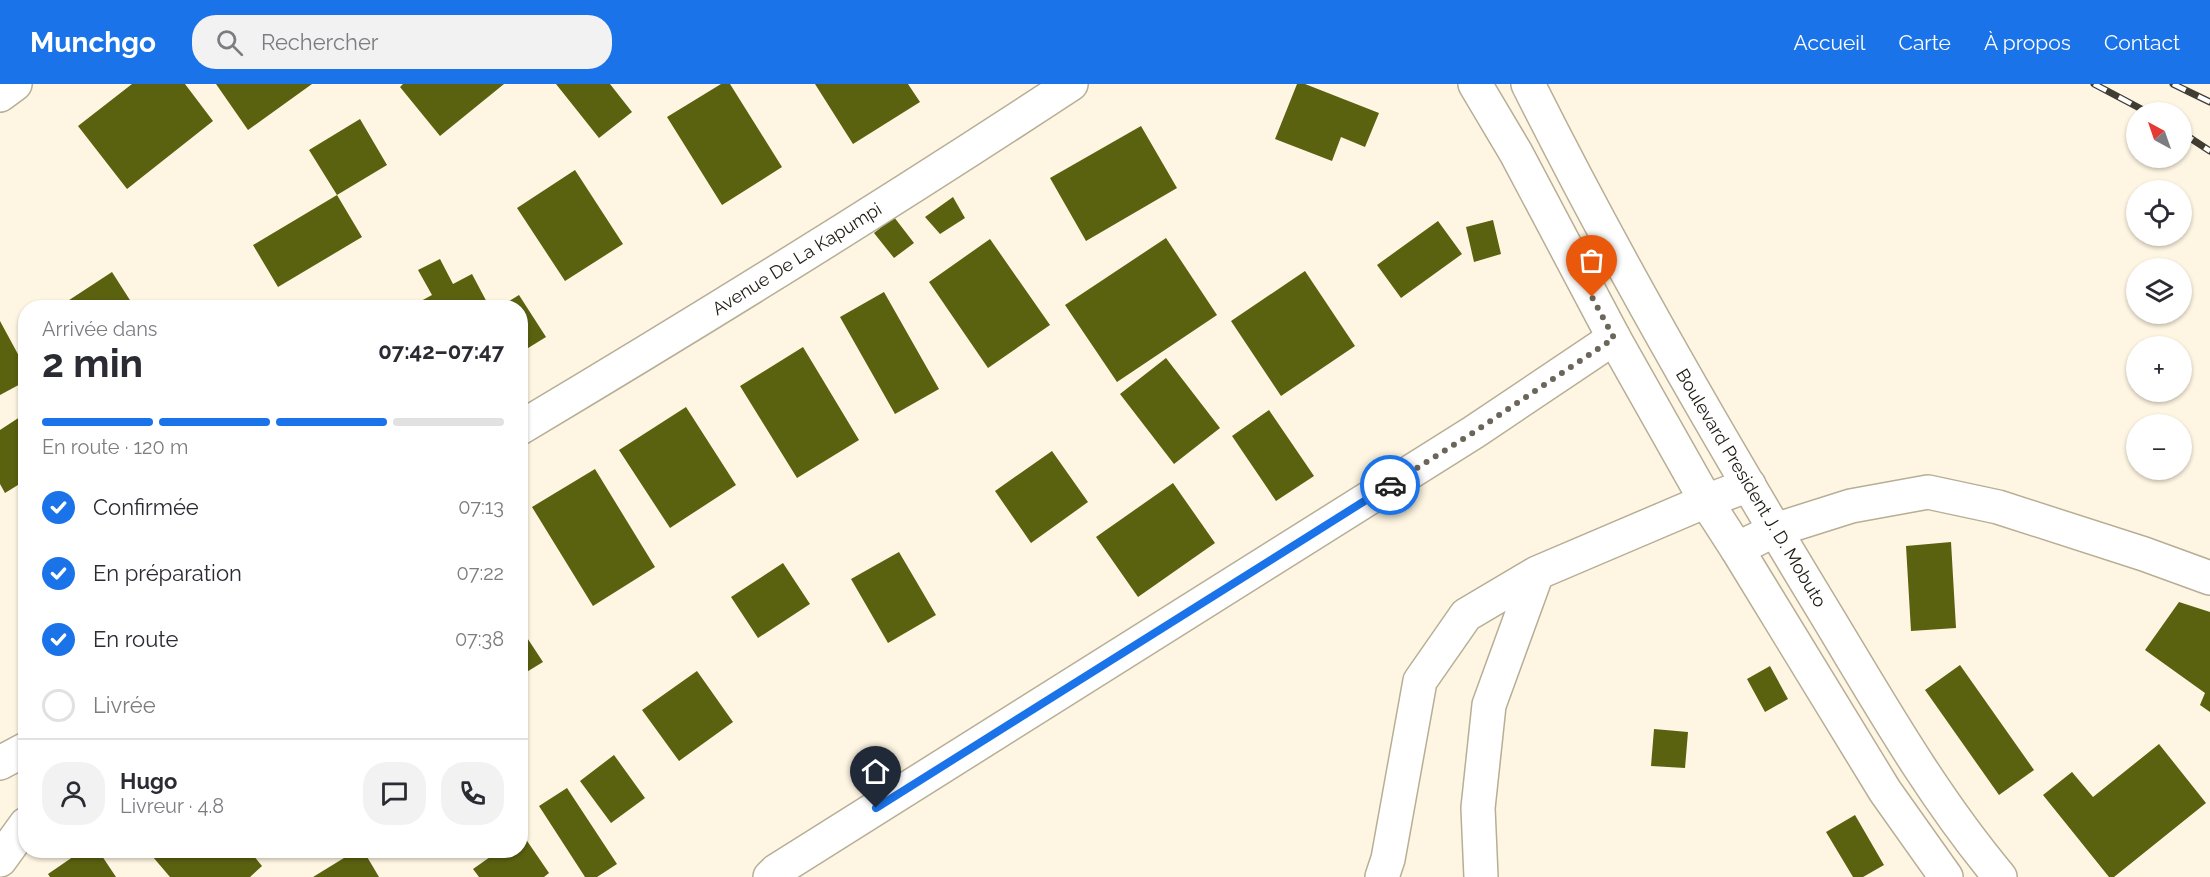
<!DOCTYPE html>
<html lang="fr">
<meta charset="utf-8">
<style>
:root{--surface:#fff;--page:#f2f2f3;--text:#2b2b33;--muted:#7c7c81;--line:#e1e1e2;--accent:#1a73e8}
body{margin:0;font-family:Raleway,sans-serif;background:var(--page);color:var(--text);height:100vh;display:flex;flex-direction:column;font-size:22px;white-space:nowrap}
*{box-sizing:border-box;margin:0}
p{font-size:20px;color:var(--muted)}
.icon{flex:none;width:33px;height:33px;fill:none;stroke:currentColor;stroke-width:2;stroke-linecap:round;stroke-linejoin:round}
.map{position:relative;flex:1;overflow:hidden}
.panel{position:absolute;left:18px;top:216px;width:510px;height:558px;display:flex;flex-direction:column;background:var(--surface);border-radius:24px;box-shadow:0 2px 4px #0004}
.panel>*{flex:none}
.needle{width:39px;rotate:320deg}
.buttons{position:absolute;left:2126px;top:18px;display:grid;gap:12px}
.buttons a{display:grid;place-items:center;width:66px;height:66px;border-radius:50%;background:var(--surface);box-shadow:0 2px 4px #0004;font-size:30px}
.pin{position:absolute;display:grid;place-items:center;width:51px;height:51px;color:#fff;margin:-62px -26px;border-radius:50% 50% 50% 0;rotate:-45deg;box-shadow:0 0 6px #0007}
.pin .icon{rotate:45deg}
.courier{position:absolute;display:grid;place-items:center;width:60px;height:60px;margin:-30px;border:4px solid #1a73e8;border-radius:50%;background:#fff;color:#222;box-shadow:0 2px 8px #0007}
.overview em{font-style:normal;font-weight:700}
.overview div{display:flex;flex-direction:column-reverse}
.overview{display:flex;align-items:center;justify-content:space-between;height:102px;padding:0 24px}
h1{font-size:39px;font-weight:700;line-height:45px}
.bar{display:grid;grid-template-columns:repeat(4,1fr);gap:9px 6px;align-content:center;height:72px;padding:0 24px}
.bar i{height:8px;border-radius:4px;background:var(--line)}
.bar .active{background:var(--accent)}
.bar p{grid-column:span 4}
.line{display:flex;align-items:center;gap:15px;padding:0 24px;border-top:2px solid var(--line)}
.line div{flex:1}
.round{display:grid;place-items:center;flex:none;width:63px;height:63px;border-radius:24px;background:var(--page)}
ol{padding:0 24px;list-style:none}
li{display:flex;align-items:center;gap:18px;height:66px}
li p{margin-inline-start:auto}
li .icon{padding:6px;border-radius:50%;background:var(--accent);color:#fff;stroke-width:4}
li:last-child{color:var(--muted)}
li i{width:33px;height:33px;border:3px solid var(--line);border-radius:50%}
header{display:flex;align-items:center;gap:36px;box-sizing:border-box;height:84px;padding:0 30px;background:var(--accent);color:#fff}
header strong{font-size:28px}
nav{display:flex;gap:33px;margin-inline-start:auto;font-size:21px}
.search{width:420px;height:54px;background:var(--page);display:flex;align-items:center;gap:15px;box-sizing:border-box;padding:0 21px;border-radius:24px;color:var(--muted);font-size:22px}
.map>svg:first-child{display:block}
</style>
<header>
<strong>Munchgo</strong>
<div class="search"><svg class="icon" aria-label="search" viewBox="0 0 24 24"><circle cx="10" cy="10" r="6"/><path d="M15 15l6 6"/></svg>Rechercher</div>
<nav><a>Accueil</a><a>Carte</a><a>À propos</a><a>Contact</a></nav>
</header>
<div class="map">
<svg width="2210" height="793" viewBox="0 0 2210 793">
<rect width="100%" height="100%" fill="#fef6e2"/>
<!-- building -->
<path fill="#5a610f" d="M132 0H185L213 37 127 105 78 42Z
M216 0H312L248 46Z
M403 0H504L440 52 400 3Z
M556 0H610L632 28 599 54Z
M721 0H730L782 83 722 121 667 33Z
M815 0H908L920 18 853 60Z
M1297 0H1305L1379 29 1365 63 1341 53 1332 77 1275 55Z
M360 35 387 81 337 111 309 66Z
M1141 42 1177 104 1086 157 1050 94Z
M575 86 623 160 565 197 517 124Z
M337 111 362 153 278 203 253 161Z
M953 113 965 134 940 150 925 133Z
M894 133 914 159 894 174 874 149Z
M1493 136 1501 170 1474 178 1466 143Z
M1438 137 1462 170 1401 214 1377 181Z
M1166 154 1217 231 1117 298 1065 221Z
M990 155 1050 241 988 284 929 198Z
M440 175 453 200 472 190 490 224H408L432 211 418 186Z
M1305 187 1355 262 1281 312 1231 237Z
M112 188 135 224H57Z
M884 208 939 305 895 330 840 233Z
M519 211 546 253 520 269V224H498Z
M0 237 26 285V297L0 311Z
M803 263 859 356 797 394 740 302Z
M1166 274 1220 344 1174 380 1120 310Z
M686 323 736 401 670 444 619 366Z
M1269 326 1314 392 1276 417 1232 352Z
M26 329V396L5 409 0 400V346Z
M1052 367 1088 418 1031 459 995 407Z
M595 385 655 483 593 522 532 423Z
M1173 399 1215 459 1138 513 1096 453Z
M1951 458 1956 544 1911 547 1906 462Z
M899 468 936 531 888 559 851 495Z
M783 479 810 520 758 554 731 513Z
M2179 518 2210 528V628L2200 621 2205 609 2145 566Z
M520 543 543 578 520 592Z
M1960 581 2034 686 1999 711 1925 606Z
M1770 582 1788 615 1765 628 1747 595Z
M697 587 733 638 679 677 642 626Z
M1654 645 1688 648 1685 684 1651 682Z
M2159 660 2206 719 2114 793H2109L2043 711 2072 688 2093 713Z
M614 671 645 714 611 739 580 697Z
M567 704 617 780 597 793H585L539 722Z
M1855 731 1884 781 1863 793H1853L1826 748Z
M523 751 549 789 544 793H479L473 785 500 766H520V753Z
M83 766H98L116 793H50L48 790Z
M147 766H249L262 782 250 793H170Z
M357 766H363L379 793H313Z"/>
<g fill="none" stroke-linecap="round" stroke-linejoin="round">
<defs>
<path id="minor" d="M0 11 15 0
M1737 465 1775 446 1851 422 1928 408 1998 423 2144 470 2210 494
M770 793 776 787 1474 348 1614 254
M1382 793 1388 775 1420 597 1466 531 1537 489 1706 417 1749 401
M1481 793 1478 724 1489 621 1537 489"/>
<path id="tertiary" d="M1475 0 1516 69 1614 254 1706 417 1737 465 1885 707 1946 793
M1528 0C1616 176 1714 346 1816 514 1874 609 1928 707 2000 793
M0 679 26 665"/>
<path id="secondary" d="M520 344C706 233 890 119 1071 0
M0 776 26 740"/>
</defs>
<!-- minor casing -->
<use href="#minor" stroke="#b7ae96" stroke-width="36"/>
<!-- tertiary casing -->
<use href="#tertiary" stroke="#b7ae96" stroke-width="36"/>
<!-- secondary casing -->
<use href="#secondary" stroke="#b7ae96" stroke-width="36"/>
<!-- minor -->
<use href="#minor" stroke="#fff" stroke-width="33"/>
<!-- tertiary -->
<use href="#tertiary" stroke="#fff" stroke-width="33"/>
<!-- secondary -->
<use href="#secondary" stroke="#fff" stroke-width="33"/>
<defs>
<path id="rail" d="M2094 0 2147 28
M2173 0 2210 18
M2181 48 2210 67"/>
</defs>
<!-- rail casing -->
<use href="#rail" stroke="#413d32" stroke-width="7"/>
<!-- rail -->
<use href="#rail" stroke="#fff" stroke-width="4.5" stroke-dasharray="14" stroke-linecap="butt"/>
</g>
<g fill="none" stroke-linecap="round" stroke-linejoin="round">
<!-- done -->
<path stroke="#6b665a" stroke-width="6" stroke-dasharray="0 10.8" d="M1390 401 1474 348 1614 254 1592 213"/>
<!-- route -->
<path stroke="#1a73e8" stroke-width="8" d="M876 724 1390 401"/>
</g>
<g text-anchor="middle" stroke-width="6" stroke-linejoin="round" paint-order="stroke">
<!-- street labels -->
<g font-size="18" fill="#1c1910" stroke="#fff">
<text transform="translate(797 175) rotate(-32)" y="6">Avenue De La Kapumpi</text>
<text transform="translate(1751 404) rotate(59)" y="6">Boulevard President J. D. Mobuto</text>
</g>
</g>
</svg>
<div class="buttons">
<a><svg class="needle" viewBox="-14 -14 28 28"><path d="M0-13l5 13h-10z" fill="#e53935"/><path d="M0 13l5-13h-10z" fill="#7c7c81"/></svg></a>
<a><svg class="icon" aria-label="locate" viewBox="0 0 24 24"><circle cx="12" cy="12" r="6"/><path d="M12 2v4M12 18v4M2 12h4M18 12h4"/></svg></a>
<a><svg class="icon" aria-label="layers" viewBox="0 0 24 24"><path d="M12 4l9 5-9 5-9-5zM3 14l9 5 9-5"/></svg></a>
<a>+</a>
<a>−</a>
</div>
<div class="pin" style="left:1592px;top:213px;background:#ea580c"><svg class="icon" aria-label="bag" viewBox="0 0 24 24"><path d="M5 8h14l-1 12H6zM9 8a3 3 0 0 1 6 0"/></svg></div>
<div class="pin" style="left:876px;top:724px;background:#1f2937"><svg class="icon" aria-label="home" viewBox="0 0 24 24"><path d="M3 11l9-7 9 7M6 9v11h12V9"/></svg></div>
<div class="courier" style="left:1390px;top:401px"><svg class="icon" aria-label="car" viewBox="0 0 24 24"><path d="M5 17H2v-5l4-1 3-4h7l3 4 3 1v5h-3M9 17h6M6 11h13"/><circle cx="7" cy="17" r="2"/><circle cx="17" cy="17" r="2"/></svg></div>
<section class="panel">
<div class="overview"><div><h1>2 min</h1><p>Arrivée dans</p></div><em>07:42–07:47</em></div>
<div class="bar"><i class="active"></i><i class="active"></i><i class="active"></i><i></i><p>En route · 120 m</p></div>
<ol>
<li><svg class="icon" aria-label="check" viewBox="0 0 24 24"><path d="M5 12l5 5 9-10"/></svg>Confirmée<p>07:13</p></li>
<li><svg class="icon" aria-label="check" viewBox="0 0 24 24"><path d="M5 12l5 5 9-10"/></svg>En préparation<p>07:22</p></li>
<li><svg class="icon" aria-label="check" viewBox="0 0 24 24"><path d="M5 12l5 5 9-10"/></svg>En route<p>07:38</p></li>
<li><i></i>Livrée</li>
</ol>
<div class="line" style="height:108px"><a class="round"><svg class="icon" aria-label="person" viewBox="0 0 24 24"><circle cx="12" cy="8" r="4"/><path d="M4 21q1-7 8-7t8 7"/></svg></a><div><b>Hugo</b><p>Livreur · 4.8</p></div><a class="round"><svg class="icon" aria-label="chat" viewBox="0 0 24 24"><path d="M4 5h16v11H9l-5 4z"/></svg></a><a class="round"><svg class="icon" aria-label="phone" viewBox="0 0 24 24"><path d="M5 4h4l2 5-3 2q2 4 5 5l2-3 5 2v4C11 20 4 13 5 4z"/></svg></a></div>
</section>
</div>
